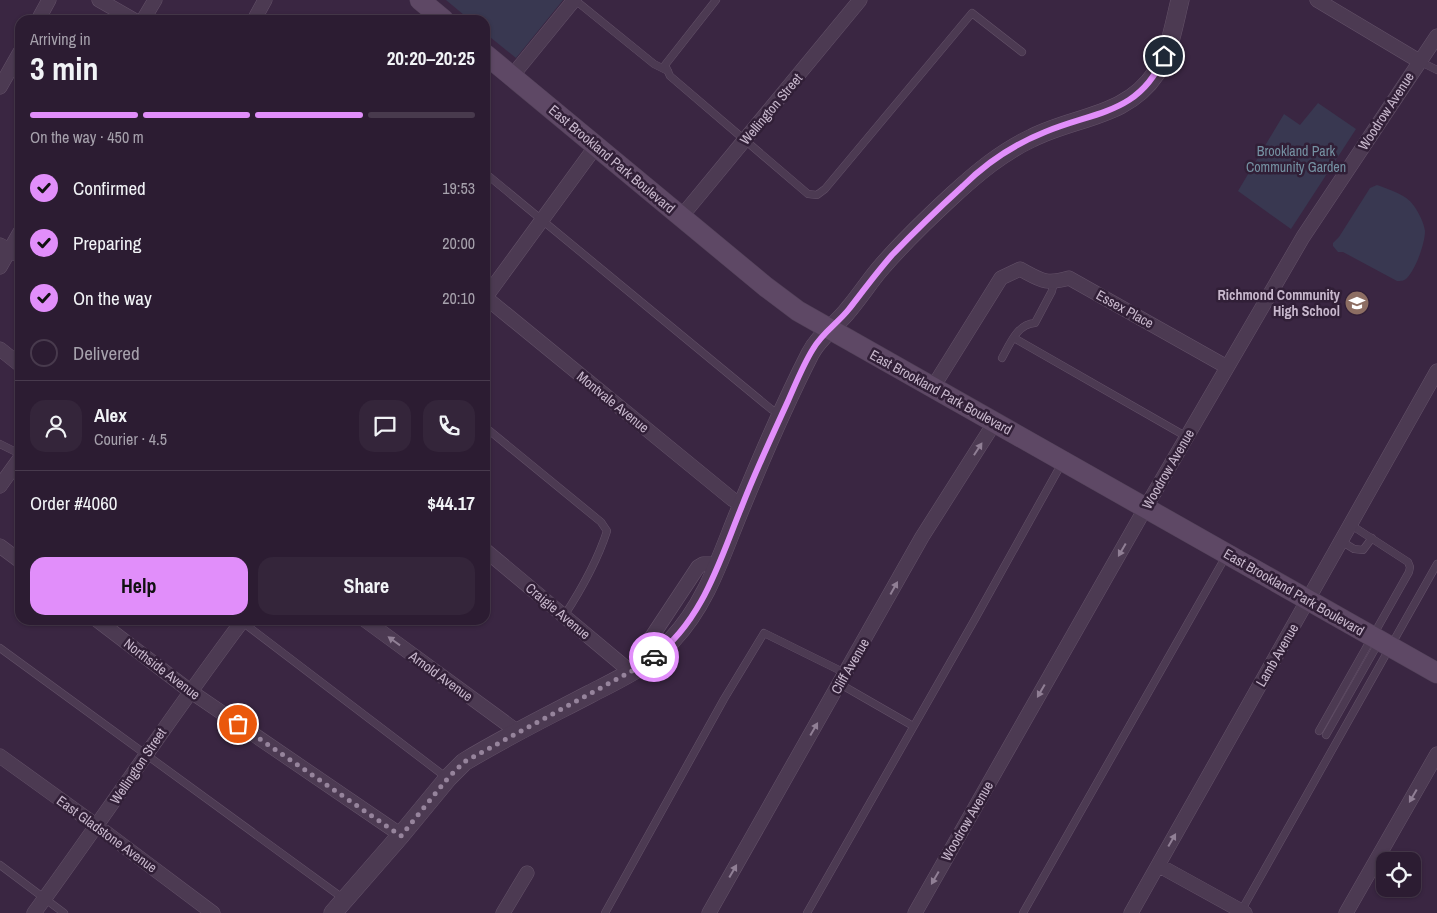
<!DOCTYPE html>
<meta charset="utf-8">
<style>
:root{--surface:#2c1c32;--page:#34253a;--text:#f1f3f6;--muted:#a6a1ac;--line:#483a4d;--accent:#e18efa}
body{margin:0;font-family:"Archivo Narrow",sans-serif;background:var(--page);color:var(--text);height:100vh;display:flex;flex-direction:column;font-size:19px;white-space:nowrap}
*{box-sizing:border-box;margin:0}
p{font-size:16px;color:var(--muted)}
.icon{flex:none;width:28px;height:28px;fill:none;stroke:currentColor;stroke-width:2;stroke-linecap:round;stroke-linejoin:round}
.map{position:relative;flex:1;overflow:hidden}
.panel{position:absolute;left:15px;top:15px;width:475px;height:610px;display:flex;flex-direction:column;background:var(--surface);border-radius:15px;box-shadow:0 1px 4px #0004,0 0 0 1px var(--line)}
.panel>*{flex:none}
.controls{position:absolute;left:1376px;top:852px;display:grid;gap:10px}
.controls a{display:grid;place-items:center;width:45px;height:45px;border-radius:10px;background:var(--surface);box-shadow:0 1px 4px #0004,0 0 0 1px var(--line);font-size:25px}
.pin{position:absolute;display:grid;place-items:center;width:42px;height:42px;color:#fff;margin:-21px;border:2px solid #fff;border-radius:50%;box-shadow:0 1px 5px #0007}
.courier{position:absolute;display:grid;place-items:center;width:50px;height:50px;margin:-25px;border:4px solid #e18efa;border-radius:50%;background:#fff;color:#222;box-shadow:0 1px 6px #0007}
.head em{font-style:normal;font-weight:700}
.head div{display:flex;flex-direction:column-reverse}
.head{display:flex;align-items:center;justify-content:space-between;height:85px;padding:0 15px}
h1{font-size:32px;font-weight:700;line-height:38px}
.bar{display:grid;grid-template-columns:repeat(4,1fr);gap:8px 5px;align-content:center;height:60px;padding:0 15px}
.bar i{height:6px;border-radius:4px;background:var(--line)}
.bar .selected{background:var(--accent)}
.bar p{grid-column:span 4}
.line{display:flex;align-items:center;gap:12px;padding:0 15px;border-top:1px solid var(--line)}
.line div{flex:1}
.round{display:grid;place-items:center;flex:none;width:52px;height:52px;border-radius:15px;background:var(--page)}
ol{padding:0 15px;list-style:none}
li{display:flex;align-items:center;gap:15px;height:55px}
li p{margin-inline-start:auto}
li .icon{padding:5px;border-radius:50%;background:var(--accent);color:#111;stroke-width:4}
li:last-child{color:var(--muted)}
li i{width:28px;height:28px;border:2px solid var(--line);border-radius:50%}
.primary-button{display:flex;gap:10px;margin-top:auto;padding:10px 15px}
.primary-button a{flex:1;height:58px;border-radius:15px;background:var(--accent);color:#111;font-size:20px;font-weight:700;line-height:58px;text-align:center}
.primary-button a+a{background:var(--page);color:var(--text)}
.map>svg:first-child{display:block}
</style>
<div class="map">
<svg width="1437" height="913" viewBox="0 0 1437 913">
<rect width="100%" height="100%" fill="#3a2642"/>
<!-- green -->
<path fill="#393851" d="M446 0H563L516 58 485 33V20H470Z
M1318 103 1356 129 1291 229 1238 191 1284 114 1300 125Z
M1377 185C1390 190 1406 194 1414 206 1419 213 1424 223 1425 231 1425 243 1416 269 1407 278 1404 281 1401 281 1397 281L1343 252H1338L1333 246V243L1339 237 1370 188Z"/>
<g fill="none" stroke-linecap="round" stroke-linejoin="round">
<defs>
<path id="service" d="M575 0 654 64 668 71
M716 0 665 65 670 76 808 194 817 195 825 189 972 13 1022 52
M1419 61 1437 70
M485 173 771 409 781 415
M1014 338 1187 437
M1002 358C1010 344 1017 324 1035 323L1052 291 1054 282
M485 427 601 522 607 531C597 562 581 590 564 616
M0 444 20 454
M1341 541 1354 549 1363 550 1372 538
M241 621 447 778
M0 648 344 899
M840 684 913 726
M1319 731 1409 572 1410 567 1408 562 1351 525
M1326 735 1379 642
M0 865 64 913
M605 913 724 699 764 633 845 673
M807 913 975 619 1062 463
M1023 913 1226 556
M1240 913 1437 564"/>
<path id="minor" d="M99 0 134 20
M1317 0 1419 61
M38 20 49 0
M143 20 155 0
M254 20 265 0
M512 76 574 0
M0 87 20 52
M681 217 860 0
M0 245 20 256
M0 267 20 232
M485 297 732 499 742 505
M485 298 596 146
M0 349 20 365
M933 387 1001 278 1020 269C1041 280 1045 285 1069 278L1227 367
M0 486 20 458
M0 546 20 561
M485 550 631 672
M97 620 190 691 401 835
M365 620 518 732
M648 661 646 652 649 641 698 567 703 564H719
M0 756 97 826 213 913
M1158 865 1245 913
M34 913C105 816 171 716 243 620
M503 913 527 873
M709 913 922 537 995 422
M915 913 1146 507 1303 237 1437 36
M1131 913 1437 371
M1346 913 1437 754"/>
<path id="tertiary" d="M333 913 401 835 448 778 464 762C505 737 548 716 590 694 619 679 650 665 672 640 708 602 722 552 742 505 763 454 785 403 810 354 819 336 837 325 849 309 860 296 869 282 879 270 902 243 927 219 953 195 977 173 1002 152 1032 138 1076 116 1127 117 1156 73 1170 52 1174 24 1180 0"/>
<path id="secondary" d="M420 0 444 20
M485 54 766 287 798 311 1437 673"/>
</defs>
<!-- service casing -->
<use href="#service" stroke="#645269" stroke-width="8"/>
<!-- minor casing -->
<use href="#minor" stroke="#645269" stroke-width="15"/>
<!-- tertiary casing -->
<use href="#tertiary" stroke="#645269" stroke-width="19"/>
<!-- secondary casing -->
<use href="#secondary" stroke="#524158" stroke-width="21"/>
<!-- service -->
<use href="#service" stroke="#4c3a52" stroke-width="7"/>
<!-- minor -->
<use href="#minor" stroke="#4c3a52" stroke-width="14"/>
<!-- tertiary -->
<use href="#tertiary" stroke="#4c3a52" stroke-width="18"/>
<!-- secondary -->
<use href="#secondary" stroke="#5e4865" stroke-width="20"/>
</g>
<!-- one-way arrows -->
<defs><path id="oneway-solid" d="M-6-.8H1V-3.2L6.5 0L1 3.2V.8H-6Z" transform="scale(1.25)"/></defs>
<g fill="#907f95">
<use href="#oneway-solid" transform="translate(978 449) rotate(-57)"/>
<use href="#oneway-solid" transform="translate(1122 550) rotate(120)"/>
<use href="#oneway-solid" transform="translate(894 588) rotate(-61)"/>
<use href="#oneway-solid" transform="translate(394 641) rotate(-144)"/>
<use href="#oneway-solid" transform="translate(1041 691) rotate(120)"/>
<use href="#oneway-solid" transform="translate(814 729) rotate(-60)"/>
<use href="#oneway-solid" transform="translate(1413 796) rotate(120)"/>
<use href="#oneway-solid" transform="translate(1172 840) rotate(-60)"/>
<use href="#oneway-solid" transform="translate(733 871) rotate(-60)"/>
<use href="#oneway-solid" transform="translate(935 878) rotate(120)"/>
</g>
<g fill="none" stroke-linecap="round" stroke-linejoin="round">
<!-- done -->
<path stroke="#96849c" stroke-width="5" stroke-dasharray="0 9" d="M238 724 401 836 448 778 464 762 630 672 654 657"/>
<!-- route -->
<path stroke="#e18efa" stroke-width="6" d="M654 657C703 621 720 559 742 506 756 470 772 436 788 401 796 383 803 365 813 349 822 333 838 323 849 309 863 291 877 272 892 255 915 231 939 208 963 186 986 163 1015 144 1045 132 1095 111 1140 114 1164 56"/>
</g>
<!-- icons -->
<defs>
<symbol id="school-disc" viewBox="-11 -11 22 22"><circle r="9.5" fill="#8d6e63" stroke="#311f37"/><path d="M0-5L7-2L0 1L-7-2ZM-4 1L0 2.5L4 1V4Q0 6-4 4Z" fill="#fff"/></symbol>
</defs>
<g fill-rule="evenodd">
<use href="#school-disc" x="1343" y="289" width="28" height="28"/>
</g>
<g text-anchor="middle" stroke-width="5" stroke-linejoin="round" paint-order="stroke">
<!-- street labels -->
<g font-size="14" fill="#c7b7cc" stroke="#311f37">
<text transform="translate(771 109) rotate(-50)" y="5">Wellington Street</text>
<text transform="translate(1386 111) rotate(-57)" y="5">Woodrow Avenue</text>
<text transform="translate(612 159) rotate(40)" y="5">East Brookland Park Boulevard</text>
<text transform="translate(1125 309) rotate(29)" y="5">Essex Place</text>
<text transform="translate(941 392) rotate(29)" y="5">East Brookland Park Boulevard</text>
<text transform="translate(613 402) rotate(39)" y="5">Montvale Avenue</text>
<text transform="translate(1168 469) rotate(-60)" y="5">Woodrow Avenue</text>
<text transform="translate(1294 592) rotate(30)" y="5">East Brookland Park Boulevard</text>
<text transform="translate(558 611) rotate(40)" y="5">Craigie Avenue</text>
<text transform="translate(1277 655) rotate(-60)" y="5">Lamb Avenue</text>
<text transform="translate(850 666) rotate(-60)" y="5">Cliff Avenue</text>
<text transform="translate(162 669) rotate(37)" y="5">Northside Avenue</text>
<text transform="translate(441 676) rotate(36)" y="5">Arnold Avenue</text>
<text transform="translate(138 766) rotate(-56)" y="5">Wellington Street</text>
<text transform="translate(967 821) rotate(-60)" y="5">Woodrow Avenue</text>
<text transform="translate(107 834) rotate(36)" y="5">East Gladstone Avenue</text>
</g>
<!-- park labels -->
<g font-size="14" fill="#7591a2" stroke="#311f37">
<text x="1296" y="156">Brookland Park<tspan x="1296" dy="16">Community Garden</tspan></text>
</g>
<!-- poi labels -->
<g font-size="14" font-weight="bold" fill="#c7b7cc" stroke="#311f37" text-anchor="end">
<text x="1340" y="300">Richmond Community<tspan x="1340" dy="16">High School</tspan></text>
</g>
</g>
</svg>
<div class="controls">
<a><svg class="icon" aria-label="locate" viewBox="0 0 24 24"><circle cx="12" cy="12" r="6"/><path d="M12 2v4M12 18v4M2 12h4M18 12h4"/></svg></a>
</div>
<div class="pin" style="left:238px;top:724px;background:#ea580c"><svg class="icon" aria-label="bag" viewBox="0 0 24 24"><path d="M5 8h14l-1 12H6zM9 8a3 3 0 0 1 6 0"/></svg></div>
<div class="pin" style="left:1164px;top:56px;background:#1f2937"><svg class="icon" aria-label="home" viewBox="0 0 24 24"><path d="M3 11l9-7 9 7M6 9v11h12V9"/></svg></div>
<div class="courier" style="left:654px;top:657px"><svg class="icon" aria-label="car" viewBox="0 0 24 24"><path d="M5 17H2v-5l4-1 3-4h7l3 4 3 1v5h-3M9 17h6M6 11h13"/><circle cx="7" cy="17" r="2"/><circle cx="17" cy="17" r="2"/></svg></div>
<section class="panel">
<div class="head"><div><h1>3 min</h1><p>Arriving in</p></div><em>20:20–20:25</em></div>
<div class="bar"><i class="selected"></i><i class="selected"></i><i class="selected"></i><i></i><p>On the way · 450 m</p></div>
<ol>
<li><svg class="icon" aria-label="check" viewBox="0 0 24 24"><path d="M5 12l5 5 9-10"/></svg>Confirmed<p>19:53</p></li>
<li><svg class="icon" aria-label="check" viewBox="0 0 24 24"><path d="M5 12l5 5 9-10"/></svg>Preparing<p>20:00</p></li>
<li><svg class="icon" aria-label="check" viewBox="0 0 24 24"><path d="M5 12l5 5 9-10"/></svg>On the way<p>20:10</p></li>
<li><i></i>Delivered</li>
</ol>
<div class="line" style="height:90px"><a class="round"><svg class="icon" aria-label="person" viewBox="0 0 24 24"><circle cx="12" cy="8" r="4"/><path d="M4 21q1-7 8-7t8 7"/></svg></a><div><b>Alex</b><p>Courier · 4.5</p></div><a class="round"><svg class="icon" aria-label="chat" viewBox="0 0 24 24"><path d="M4 5h16v11H9l-5 4z"/></svg></a><a class="round"><svg class="icon" aria-label="phone" viewBox="0 0 24 24"><path d="M5 4h4l2 5-3 2q2 4 5 5l2-3 5 2v4C11 20 4 13 5 4z"/></svg></a></div>
<div class="line" style="height:65px"><div>Order #4060</div><b>$44.17</b></div>
<div class="primary-button"><a>Help</a><a>Share</a></div>
</section>
</div>
